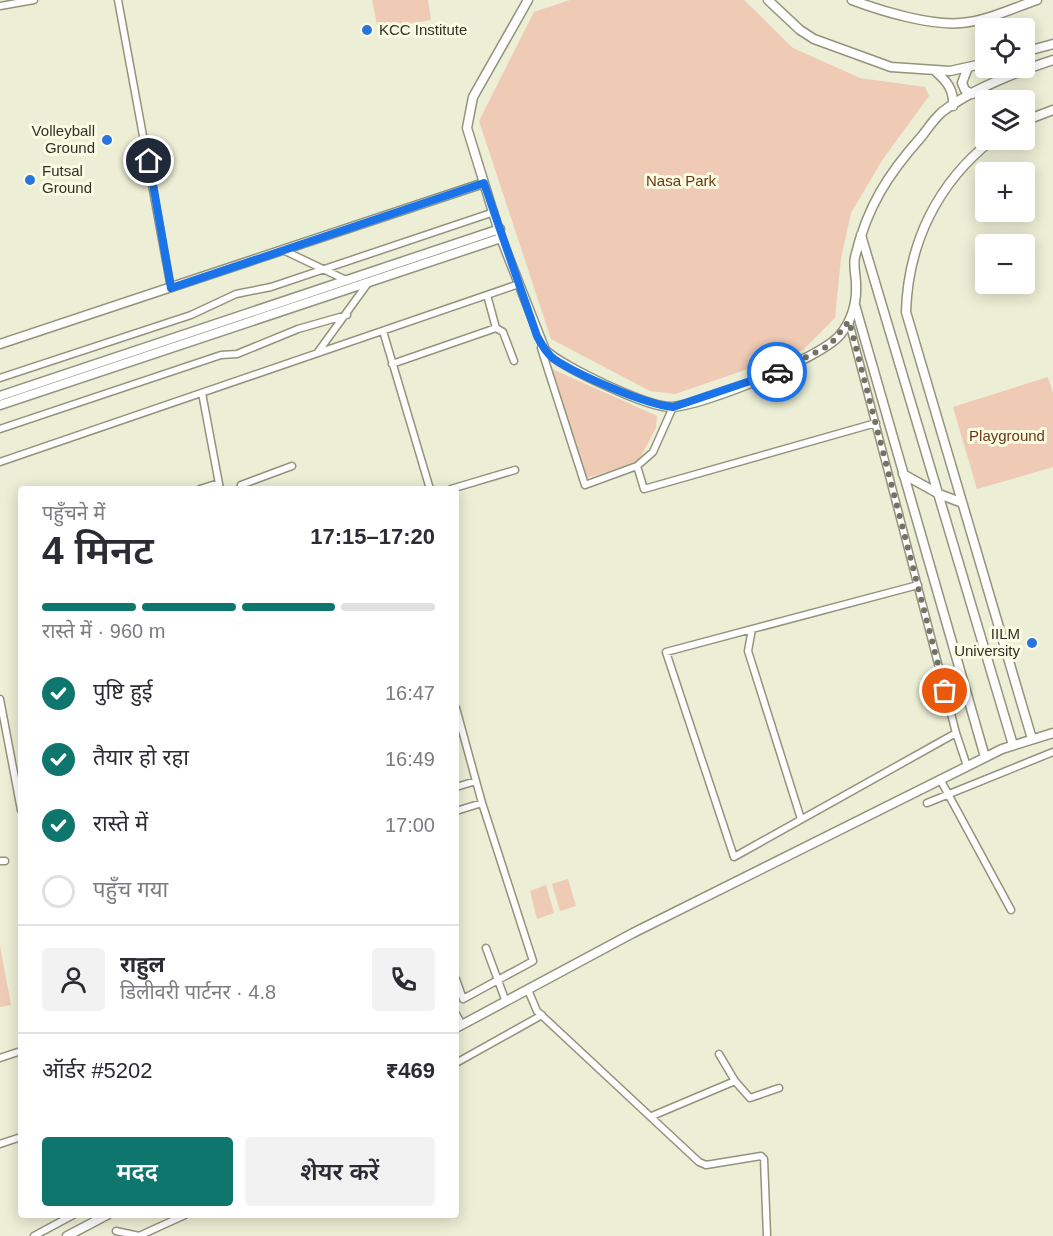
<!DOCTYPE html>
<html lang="hi">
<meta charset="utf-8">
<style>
:root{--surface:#fff;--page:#f2f2f3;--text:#2b2b33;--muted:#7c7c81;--line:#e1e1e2;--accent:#0f766e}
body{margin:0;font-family:Arial,"Noto Sans Devanagari",sans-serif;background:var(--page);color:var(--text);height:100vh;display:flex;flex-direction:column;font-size:22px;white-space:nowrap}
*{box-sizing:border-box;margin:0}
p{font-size:20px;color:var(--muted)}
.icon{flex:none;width:33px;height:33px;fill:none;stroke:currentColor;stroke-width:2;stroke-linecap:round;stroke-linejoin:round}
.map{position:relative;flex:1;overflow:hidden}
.panel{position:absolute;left:18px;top:486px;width:441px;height:732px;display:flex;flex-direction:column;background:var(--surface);border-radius:6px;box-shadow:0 3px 15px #0003}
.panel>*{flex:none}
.controls{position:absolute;left:975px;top:18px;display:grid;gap:12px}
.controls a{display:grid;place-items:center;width:60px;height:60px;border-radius:6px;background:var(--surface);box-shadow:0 3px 15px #0003;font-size:30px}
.pin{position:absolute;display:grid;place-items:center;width:51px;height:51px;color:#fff;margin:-26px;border:3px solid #fff;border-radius:50%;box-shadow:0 2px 6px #0007}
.courier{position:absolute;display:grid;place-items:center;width:60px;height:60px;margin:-30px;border:4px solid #1a73e8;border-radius:50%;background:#fff;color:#222;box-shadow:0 2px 8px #0007}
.headline em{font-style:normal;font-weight:600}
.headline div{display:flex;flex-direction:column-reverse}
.headline{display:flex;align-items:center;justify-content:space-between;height:102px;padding:0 24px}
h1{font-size:39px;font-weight:600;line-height:45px}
.bar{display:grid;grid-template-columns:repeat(4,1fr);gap:9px 6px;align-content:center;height:72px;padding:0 24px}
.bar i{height:8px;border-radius:4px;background:var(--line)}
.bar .current{background:var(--accent)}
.bar p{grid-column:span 4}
.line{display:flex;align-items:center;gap:15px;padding:0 24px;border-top:2px solid var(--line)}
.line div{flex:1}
.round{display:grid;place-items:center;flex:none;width:63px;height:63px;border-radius:6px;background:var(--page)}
ol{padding:0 24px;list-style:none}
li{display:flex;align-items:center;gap:18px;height:66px}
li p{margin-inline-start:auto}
li .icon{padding:6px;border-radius:50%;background:var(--accent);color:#fff;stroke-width:4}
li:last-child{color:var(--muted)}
li i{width:33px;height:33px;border:3px solid var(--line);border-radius:50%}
.cta{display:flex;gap:12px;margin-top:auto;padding:12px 24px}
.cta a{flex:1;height:69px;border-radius:6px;background:var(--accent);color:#fff;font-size:24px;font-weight:600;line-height:69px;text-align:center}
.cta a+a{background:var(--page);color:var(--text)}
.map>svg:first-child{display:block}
</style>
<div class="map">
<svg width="1053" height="1236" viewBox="0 0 1053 1236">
<rect width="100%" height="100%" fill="#eceed5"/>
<!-- green -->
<path fill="#efcab5" d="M372 0H428L431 20 378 29Z
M570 0H744L793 48 860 78 925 87 929 96 883 159 851 213 841 258 835 318 803 350 675 394 650 391 551 339 479 121 534 12Z
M552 369 657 416 656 428 638 462 587 478Z
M1048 377 1053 393V467L977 489 953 407Z
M568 879 576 906 560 911 552 884Z
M546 885 554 913 537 919 530 891Z
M0 946 11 1005 0 1007Z"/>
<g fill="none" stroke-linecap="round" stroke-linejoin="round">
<defs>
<path id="street" d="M118 0 171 288
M0 6 34 0
M285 251 346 280
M487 295 496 328 503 332 514 361
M849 322 956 733 967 766
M383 331 430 489
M541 348 585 485 637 466 653 452 673 407
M318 352 368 283
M392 364 496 328
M0 378 191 315 236 294 271 287 494 212
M202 393 220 489
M0 429 221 355 237 354 298 329 347 315
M0 462 519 284
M637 466 644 489 876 423
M200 489 219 483
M240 489 241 485 292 466
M451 489 515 470
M918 585 666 652 734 857 956 733
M752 629 748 651 801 819
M0 699 21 810
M456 708 482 803 533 961 463 999 456 979
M940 779 1011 910
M456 787 476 781
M927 803 1053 752
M456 811 482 803
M0 861H5
M486 948 506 1002
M528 990 537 1011 699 1162 706 1165 761 1156 764 1159 767 1236
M456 1014 462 1025
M0 1058 21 1051
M456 1063 542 1015
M735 1081 750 1098 779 1088
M652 1116 735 1081 719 1054
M0 1144 21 1137
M116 1231 139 1236 185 1215
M34 1236 73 1215"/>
<path id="secondary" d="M528 0 473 97 467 128 501 238 545 350C562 367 647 407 671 407 702 406 821 358 840 335 852 320 857 302 856 284 856 275 853 266 855 257 867 207 888 174 922 136 928 128 935 118 942 112 970 90 1019 71 1053 60
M768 0 800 30 814 39 891 67 950 71 986 63
M852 0C881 11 931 26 961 23 987 21 1013 8 1037 0
M1024 52 1053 44
M968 67 962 83 965 90 972 94
M935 71C947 81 954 90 953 106
M1024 121 1053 110
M992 140C937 183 908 244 906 312L1032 739
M861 235 1013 745
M855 305 985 757
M0 344 484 183
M0 396 500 229
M0 405 501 238
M903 474 939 494 960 502
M456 1028 633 933 1002 749 1053 733
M67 1236 107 1215"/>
</defs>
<!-- street casing -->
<use href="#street" stroke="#92947d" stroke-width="9"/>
<!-- secondary casing -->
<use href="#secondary" stroke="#92947d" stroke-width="11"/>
<!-- street -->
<use href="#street" stroke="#fff" stroke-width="6"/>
<!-- secondary -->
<use href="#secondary" stroke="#fff" stroke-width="8"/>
</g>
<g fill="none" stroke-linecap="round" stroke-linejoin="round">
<!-- done -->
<path stroke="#727364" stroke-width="6" stroke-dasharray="0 10.8" d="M777 372 830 345 849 321 945 691"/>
<!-- route -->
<path stroke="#1a73e8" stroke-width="8" d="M149 161 171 288 484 183 537 336C542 345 546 353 554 359 578 375 644 404 673 407L777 372"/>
</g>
<!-- markers -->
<g fill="#2974e0" stroke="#f9fbe2" stroke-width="2">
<circle cx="367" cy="30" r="6"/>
<circle cx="107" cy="140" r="6"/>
<circle cx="30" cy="180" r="6"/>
<circle cx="1032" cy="643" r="6"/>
</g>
<g text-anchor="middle" stroke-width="6" stroke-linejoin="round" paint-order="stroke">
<!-- poi labels -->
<g font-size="15" fill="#303127" stroke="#f9fbe2" text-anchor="start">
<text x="379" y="35">KCC Institute</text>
<text x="95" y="136" text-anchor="end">Volleyball<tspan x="95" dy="17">Ground</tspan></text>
<text x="42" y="176">Futsal<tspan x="42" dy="17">Ground</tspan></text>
<text x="1020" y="639" text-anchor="end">IILM<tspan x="1020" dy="17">University</tspan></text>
</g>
<!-- park labels -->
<g font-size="15" fill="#6b3815" stroke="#f9fbe2">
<text x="681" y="186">Nasa Park</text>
<text x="1007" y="441">Playground</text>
</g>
</g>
</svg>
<div class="controls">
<a><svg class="icon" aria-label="locate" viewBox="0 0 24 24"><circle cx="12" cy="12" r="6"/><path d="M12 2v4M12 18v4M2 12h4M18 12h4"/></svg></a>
<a><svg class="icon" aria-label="layers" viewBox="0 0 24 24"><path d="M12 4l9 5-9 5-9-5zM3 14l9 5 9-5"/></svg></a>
<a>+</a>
<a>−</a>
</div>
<div class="pin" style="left:945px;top:691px;background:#ea580c"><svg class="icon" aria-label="bag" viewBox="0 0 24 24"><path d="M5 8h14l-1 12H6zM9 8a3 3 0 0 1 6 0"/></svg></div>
<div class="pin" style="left:149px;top:161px;background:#1f2937"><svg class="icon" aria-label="home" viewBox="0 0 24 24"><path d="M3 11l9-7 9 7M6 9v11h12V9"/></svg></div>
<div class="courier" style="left:777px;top:372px"><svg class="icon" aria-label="car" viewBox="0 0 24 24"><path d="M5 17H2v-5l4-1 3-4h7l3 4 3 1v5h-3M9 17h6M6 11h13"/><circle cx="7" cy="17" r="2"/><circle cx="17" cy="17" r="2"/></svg></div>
<section class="panel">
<div class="headline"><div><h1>4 मिनट</h1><p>पहुँचने में</p></div><em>17:15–17:20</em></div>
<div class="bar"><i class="current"></i><i class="current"></i><i class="current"></i><i></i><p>रास्ते में · 960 m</p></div>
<ol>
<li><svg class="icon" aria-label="check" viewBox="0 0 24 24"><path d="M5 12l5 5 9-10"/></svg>पुष्टि हुई<p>16:47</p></li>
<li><svg class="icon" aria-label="check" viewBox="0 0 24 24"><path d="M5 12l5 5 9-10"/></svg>तैयार हो रहा<p>16:49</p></li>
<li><svg class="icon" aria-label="check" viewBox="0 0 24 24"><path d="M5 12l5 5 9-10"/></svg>रास्ते में<p>17:00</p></li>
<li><i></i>पहुँच गया</li>
</ol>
<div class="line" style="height:108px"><a class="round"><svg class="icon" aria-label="person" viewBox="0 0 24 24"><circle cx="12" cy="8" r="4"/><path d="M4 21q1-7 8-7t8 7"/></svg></a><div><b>राहुल</b><p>डिलीवरी पार्टनर · 4.8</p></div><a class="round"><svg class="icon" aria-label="phone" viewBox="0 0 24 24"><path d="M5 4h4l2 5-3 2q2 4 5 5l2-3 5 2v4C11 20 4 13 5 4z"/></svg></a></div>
<div class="line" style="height:78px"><div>ऑर्डर #5202</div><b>₹469</b></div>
<div class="cta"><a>मदद</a><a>शेयर करें</a></div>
</section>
</div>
